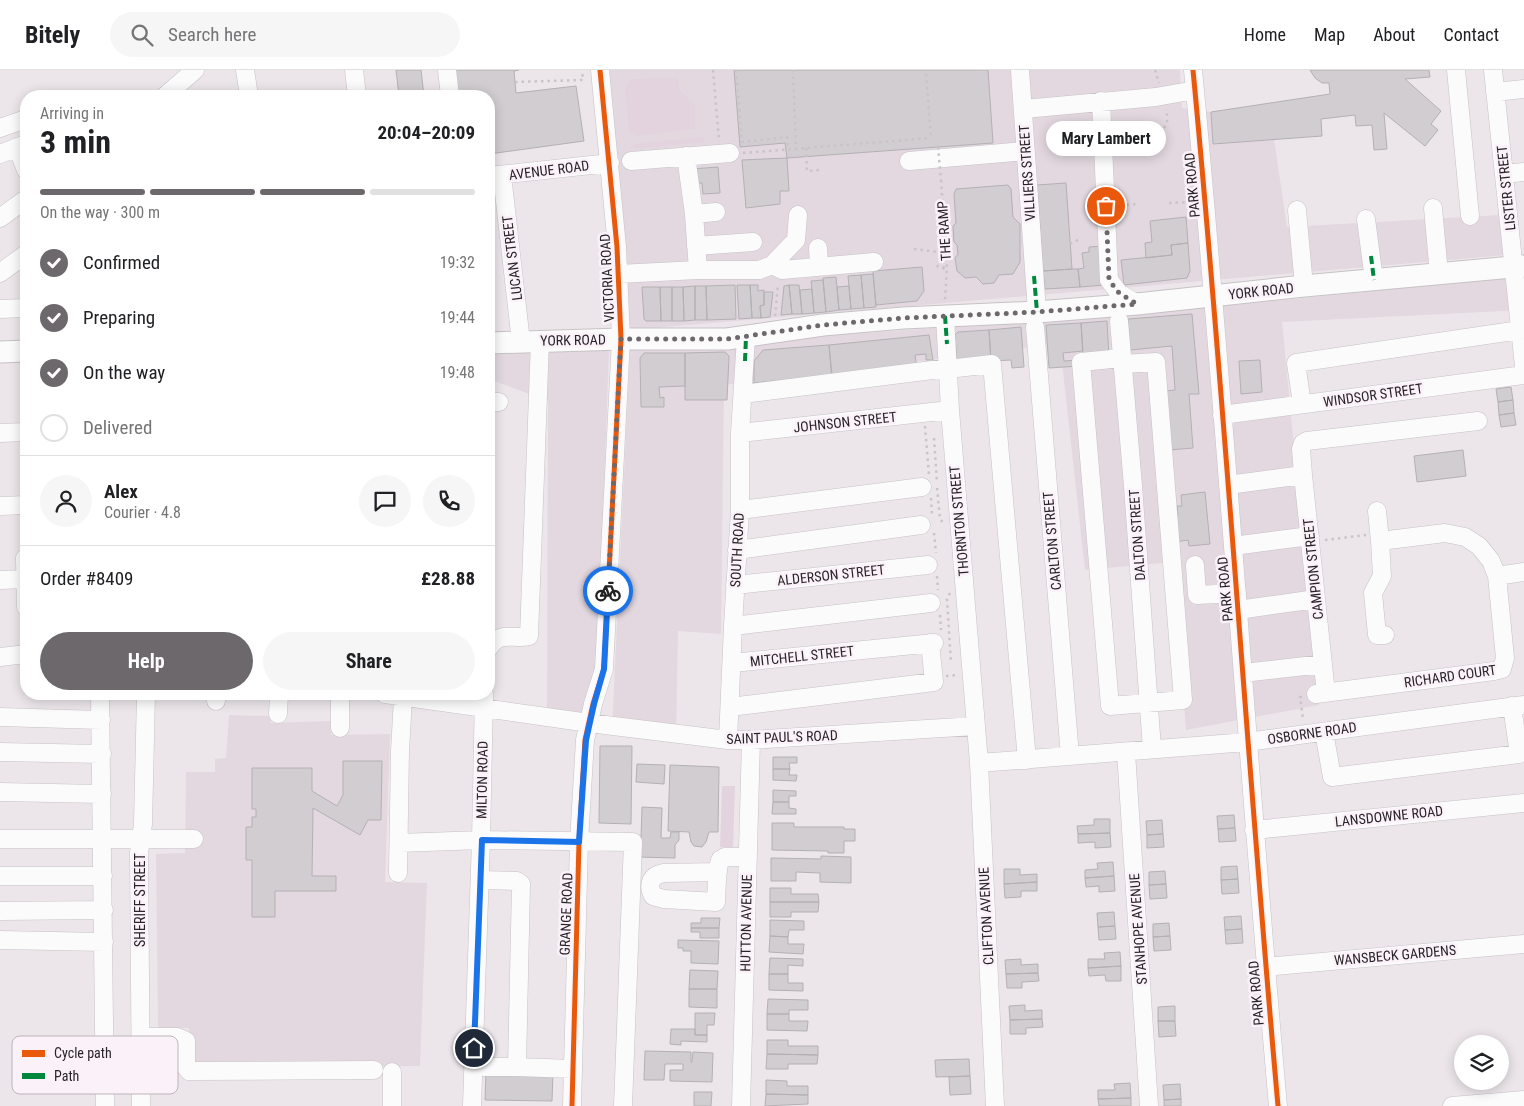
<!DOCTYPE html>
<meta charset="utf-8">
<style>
:root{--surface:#fff;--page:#f6f6f6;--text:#202124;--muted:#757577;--line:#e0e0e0;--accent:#6d686b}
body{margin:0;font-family:"Roboto Condensed",sans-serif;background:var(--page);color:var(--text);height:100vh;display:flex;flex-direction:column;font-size:19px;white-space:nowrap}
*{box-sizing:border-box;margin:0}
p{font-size:16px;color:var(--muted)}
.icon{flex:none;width:28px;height:28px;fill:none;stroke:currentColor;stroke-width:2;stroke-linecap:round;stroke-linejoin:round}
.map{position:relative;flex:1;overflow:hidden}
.drawer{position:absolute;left:20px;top:20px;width:475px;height:610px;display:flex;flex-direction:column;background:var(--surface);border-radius:20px;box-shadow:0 2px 12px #0003}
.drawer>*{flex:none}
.buttons{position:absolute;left:1454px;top:965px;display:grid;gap:10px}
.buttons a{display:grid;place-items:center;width:55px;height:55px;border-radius:50%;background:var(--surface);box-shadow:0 2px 12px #0003;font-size:25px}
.pin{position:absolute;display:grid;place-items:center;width:42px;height:42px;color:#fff;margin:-21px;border:2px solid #fff;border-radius:50%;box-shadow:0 1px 5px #0007}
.courier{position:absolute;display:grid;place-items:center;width:50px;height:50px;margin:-25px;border:4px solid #1a73e8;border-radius:50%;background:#fff;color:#222;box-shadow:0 1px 6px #0007}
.bubble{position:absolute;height:35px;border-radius:18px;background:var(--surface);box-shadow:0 2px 12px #0003;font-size:16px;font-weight:700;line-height:35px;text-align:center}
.overview em{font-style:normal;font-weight:700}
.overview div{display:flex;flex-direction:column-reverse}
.overview{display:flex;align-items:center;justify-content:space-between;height:85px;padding:0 20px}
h1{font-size:32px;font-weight:700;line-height:38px}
.bar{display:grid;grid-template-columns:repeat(4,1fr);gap:8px 5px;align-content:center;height:60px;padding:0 20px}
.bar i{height:6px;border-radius:4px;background:var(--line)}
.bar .selected{background:var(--accent)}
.bar p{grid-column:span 4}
.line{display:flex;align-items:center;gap:12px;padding:0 20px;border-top:1px solid var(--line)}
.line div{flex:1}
.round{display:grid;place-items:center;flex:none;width:52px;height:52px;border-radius:26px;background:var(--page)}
ol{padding:0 20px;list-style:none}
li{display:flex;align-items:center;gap:15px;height:55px}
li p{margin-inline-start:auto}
li .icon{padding:5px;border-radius:50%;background:var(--accent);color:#fff;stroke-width:4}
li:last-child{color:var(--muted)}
li i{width:28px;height:28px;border:2px solid var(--line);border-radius:50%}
.primary-button{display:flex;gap:10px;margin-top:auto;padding:10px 20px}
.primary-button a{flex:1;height:58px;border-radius:30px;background:var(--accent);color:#fff;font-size:20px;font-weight:700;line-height:58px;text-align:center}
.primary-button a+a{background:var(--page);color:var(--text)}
header{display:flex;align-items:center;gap:30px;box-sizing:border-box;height:70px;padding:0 25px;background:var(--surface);border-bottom:1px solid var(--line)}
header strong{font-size:24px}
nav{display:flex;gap:28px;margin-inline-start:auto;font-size:18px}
.search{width:350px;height:45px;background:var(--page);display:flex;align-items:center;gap:12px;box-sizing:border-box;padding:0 18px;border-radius:28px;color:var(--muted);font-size:19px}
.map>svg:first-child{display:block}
</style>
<header>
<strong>Bitely</strong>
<div class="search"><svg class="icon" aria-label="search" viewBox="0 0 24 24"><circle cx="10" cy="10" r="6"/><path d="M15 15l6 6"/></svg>Search here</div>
<nav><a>Home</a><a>Map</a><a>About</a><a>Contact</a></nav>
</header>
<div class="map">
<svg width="1524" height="1036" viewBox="0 0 1524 1036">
<rect width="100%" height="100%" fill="#ece6ea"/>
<!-- built -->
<path fill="#e3d8e0" d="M605 0H1180L1182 38 1211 42 1213 74 1274 69 1287 157 1500 145 1507 185 629 260Z
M1524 206V240L1282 252 1319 635 1186 660 1173 492 1085 500 1060 274 724 315 721 564 678 561 676 664 612 659 630 278 1120 246Z
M609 279 596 649 547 642 548 331 489 309V282Z
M229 645 270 646 271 653 331 651V665L390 664 385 812 427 813 420 996H190L189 958H158L156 784 185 783 186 702H215V689L226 688Z"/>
<!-- green -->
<path fill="#e3d3df" d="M678 8 679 19 695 36V59L637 66 634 62 629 61 625 16 629 13 630 9Z
M703 67 705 72 633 79 635 74Z
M722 716H735L733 777H720Z"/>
<!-- building -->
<path fill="#d2cdd0" stroke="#b4b0b3" d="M396 0H421L424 26H399Z
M453 0H519L514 1 516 23 576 16 584 71 489 84V26H456Z
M734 0H988L993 73 787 88 785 73 740 77Z
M1310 0H1429L1430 7 1405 9 1441 41 1431 54 1438 60 1425 76 1384 43 1387 79 1374 80 1372 55 1356 56 1355 45 1321 49 1322 66 1213 74 1211 42 1330 24 1329 13H1322L1315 8Z
M787 88 789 121H780V134L746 138 742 90Z
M718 97 720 123 703 124 702 113H692L691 99Z
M1066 113 1072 199 1043 201 1037 115Z
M1008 115 1011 119 1013 147 1020 154V192L1013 204 999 205 994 213 983 214 976 207 965 208 957 201 955 188 958 184 957 175 954 172 953 156 956 153 954 124 956 119Z
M1186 147 1188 173 1171 175 1172 185 1146 188 1145 173 1152 172 1150 151Z
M1188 173 1190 201 1187 208 1124 215 1121 190 1172 185 1171 175Z
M1102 176 1105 215 1080 217 1078 199 1084 198 1082 183 1089 182V177Z
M922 197 924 221 917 231 876 235 873 201Z
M1072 199H1078L1080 217 1045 219 1043 201Z
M873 204 876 237 864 238 861 205Z
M861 205 864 238 851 239 848 206Z
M836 207 839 240 826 242 823 208Z
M823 210 826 242 814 243 811 211Z
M735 215 736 249 707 250 706 216Z
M737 215H750L752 248 739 249Z
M750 215H758V221L764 220V235L760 236 761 248H752Z
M789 215 792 244 781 245 784 216Z
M789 215H799L802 244H792Z
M695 216H706L707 250H695Z
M695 216V250L684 251 683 217Z
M849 216 851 239 839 240 837 217Z
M642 217H660L661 251H646L644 249Z
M660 217H672V251H661Z
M672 217H683L684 251H672Z
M812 219 814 243 802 244 800 220Z
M764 222H773L770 247 761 248 760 236 764 235Z
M1192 244 1199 324H1189L1193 378 1169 380 1165 321 1175 320 1172 276 1130 280 1128 249Z
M1107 251 1109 287 1083 289 1081 253Z
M1081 253 1083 281 1063 283 1064 291 1078 290 1079 296 1049 298 1046 255Z
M1021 257 1024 297 1012 298 1011 290 991 291 989 260Z
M989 260 991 291 957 294 955 265 958 262Z
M929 265 933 290H926V284L915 285 917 300 832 311 829 275Z
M829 275 832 305 754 313V291L763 280Z
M725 282 729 286 727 330H685V283Z
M644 283H685V316L659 317 660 328 664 327V337H641L640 288Z
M1260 290 1262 322 1241 324 1239 291Z
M1511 317 1513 330 1498 332 1496 319Z
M1513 330 1514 343 1499 345 1498 332Z
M1514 343 1516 355 1501 357 1499 345Z
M1463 380 1466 406 1417 412 1414 386Z
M1205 422 1210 474 1189 476 1188 470 1175 472 1173 446H1178L1177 436H1182L1181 425Z
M600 676H632L631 754 599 753Z
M773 687H797V693H789L790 699H773Z
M343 691H382L381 750H368L360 765 313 738 312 806H336V821H275V847H252V790H246V757H252V747H256V739H252V698H312V721L337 736 343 725Z
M637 694 665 695 664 714 636 712Z
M670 695 719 697 718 762H709L706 772 702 777 694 776 691 772 689 762 668 761Z
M773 699H790L789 705H797L796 711 773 710Z
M773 720 796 721V726H789V732H773Z
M773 732H789V738L796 739V744H772Z
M642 737 662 738 661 768H670L671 762H679V770L675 775V788L638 787V768H641Z
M1234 745 1235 758 1218 759 1217 746Z
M1094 749H1110V763L1078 764 1077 756 1094 755Z
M1162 750 1163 764 1147 765 1146 751Z
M772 753H794V757H844V759H855V771H844V783H828V781L772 780Z
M1235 758 1236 771 1219 772 1218 759Z
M1110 763 1111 777 1095 778V772L1078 773V764Z
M1163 764 1164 777 1147 778V765Z
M821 786 851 787V813L820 812V803L796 802V811H771V788L821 789Z
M1113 792 1114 806 1085 808V800L1098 799 1097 793Z
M1237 796 1238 809 1221 810V797Z
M1004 799H1020V805L1037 804V812L1004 814Z
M1165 801 1166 814 1149 815V802Z
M1114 806 1115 821 1099 822V816L1086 817 1085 808Z
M1238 809 1239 823 1222 824 1221 810Z
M1037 812V821H1021V827L1005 828 1004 814Z
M1166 814 1167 828 1150 829 1149 815Z
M770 818H791V824H818L819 832H770Z
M770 832H819L818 842H791V847H770Z
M1114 842 1115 856 1098 857 1097 843Z
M1241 846 1242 859 1225 860 1224 847Z
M701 848H720L719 858H691V853H701Z
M770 850 804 851V860H789L788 867 770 866Z
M1169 853 1170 866 1153 867V854Z
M1115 856 1116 869 1099 870 1098 857Z
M691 858H719V868H700V862H691Z
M1242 859 1243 873 1226 874 1225 860Z
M770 866 788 867V874H804L803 884 769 882Z
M1170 866 1171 880 1154 881 1153 867Z
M678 870 719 871 718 894 691 893V881H683V878H678Z
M1120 882 1121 896 1088 898V889H1105L1104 883Z
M770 888 803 889V896L788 895V904H769Z
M1021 889V895L1038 894V903L1006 904 1005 890Z
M1121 896V911H1106L1105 905 1089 906 1088 898Z
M690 900 718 901 717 919H689Z
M1038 903 1039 911 1022 912V918H1007L1006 904Z
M769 904H788V913H803V921L769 920Z
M689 919H717V938L689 937Z
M768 929 808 930V940H789V944H767Z
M1025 935V941L1042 940V949L1010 950 1009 936Z
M1175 936V951H1158V937Z
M695 943H715L714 955H707V965H695Z
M767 944H789V951H808L807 961 767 960Z
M1042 949 1043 957 1026 958V964H1010V950Z
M1158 951H1175L1176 966 1159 967Z
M671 959H695V965H707V972L681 971V975L670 974Z
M767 970H788V976H818V985L767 984Z
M645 981 691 982V992H692L693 982 713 983 712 1012 670 1011V1000H683V994H665L664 1010H644Z
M767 984 818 985 817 994H788V999H766Z
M969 989 970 1006 936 1007 935 990Z
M486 1001 553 1002 552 1031 485 1030Z
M970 1006 971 1024 950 1025 949 1007Z
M766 1010 787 1011V1016H808V1025L766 1024Z
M1130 1013 1131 1028 1098 1029V1020H1115L1114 1014Z
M1180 1014 1181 1029 1164 1030 1163 1015Z
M694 1022H712L711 1036H694Z
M766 1024 808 1025V1034L765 1036Z
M1131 1028V1036H1099L1098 1029Z
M1181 1029V1036H1164V1030Z"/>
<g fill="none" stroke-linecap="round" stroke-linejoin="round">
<defs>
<path id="minor" d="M245 0 249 26
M354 0 357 26
M447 0 450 26
M1020 0 1037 242
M1193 0C1226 345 1247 691 1278 1036
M1456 0 1470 146
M1493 0 1524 296
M1495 22 1524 19
M165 26 195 0
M1101 31 1109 210 1119 223 1137 234
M1024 39 1156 27 1195 20
M0 58 23 50
M17 77 26 100
M0 84 26 74
M686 86 694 144 698 200
M631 91 730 83
M909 91 1025 81
M1504 104 1524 102
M502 105 521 272
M489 106 610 93
M1433 138 1439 204
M1297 140 1304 216
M694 144 716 142
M0 148 26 129
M1366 149 1374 210
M696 176 753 172
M818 178 819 196
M772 195 796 170 798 145
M0 203 26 184
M618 204 698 200H759L772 195 782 200 874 192
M0 239 26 238
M945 246 950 340 979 693 995 1036
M1119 251 1133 416 1152 679
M1035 257 1070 686
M1122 288 1081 292 1110 636 1183 630 1156 292 1123 294
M948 299 992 294 1027 690
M743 324 948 298
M489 332H499
M1302 334 1296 293 1520 260
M1222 345 1524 305
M0 363 26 362
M740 363 950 340
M1228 415 1303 405
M0 436 26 435
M740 440 922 417
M1377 441 1380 471
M1233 476 1310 466
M737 480 921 455
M25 488 26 537
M1195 495 1197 525 1237 523
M1497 506 1524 502
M0 510 25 509
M735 515 928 495
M1238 540 1316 529
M733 556 931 533
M489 578C500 560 513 570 529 566L540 271
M0 587 26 584
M732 593 934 573
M1243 603 1323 594
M1325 614 1303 405 1301 379 1303 373 1307 371 1478 351
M100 624 105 1036
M385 624 589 653 728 670H751L975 656
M1316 624 1494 601 1502 599 1505 588 1497 506 1491 491 1479 476 1465 467 1445 463 1380 471 1382 506 1373 523 1377 565H1385
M216 631V624
M738 636 934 612 930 573
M278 644 279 624
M0 647 101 650
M340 658V624
M1324 662 1332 707 1519 684 1512 636
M728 670 733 556 740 440V363L746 267
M0 682 102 684
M1126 682 1149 1036
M979 693 1247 672 1524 635
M0 722 102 724
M1254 760 1524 733
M0 769H194
M399 773 481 770 633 772 623 1036
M718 802 664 803C651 805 647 814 653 826L664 829 716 832C717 819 716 803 720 790L725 787H748
M398 803 400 681 403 628
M0 806H103
M0 841 104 840
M0 870 104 872
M1265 897 1524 874
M141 967H177L186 971V997L189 1001 374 1000
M474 997H517L521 814 517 811 480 810
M517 997 573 999
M392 1002V1036
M141 1036 139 783 143 754 146 624
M472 1036 481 770 484 624
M572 1036 579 772 585 670 593 634 604 599 621 269 617 177 600 0
M741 1036 751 670
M1452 1036 1524 1030"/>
<path id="major" d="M489 273 621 269H727L823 255 903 248 1037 242 1137 234 1304 216 1524 196
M0 282 26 281"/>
</defs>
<!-- minor casing -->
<use href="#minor" stroke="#c6c2c5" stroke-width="19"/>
<!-- major casing -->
<use href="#major" stroke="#c6c2c5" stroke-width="23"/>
<!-- path -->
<path stroke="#c8c5c7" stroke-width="2.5" stroke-dasharray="2.5 4" stroke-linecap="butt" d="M713 0 719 70
M736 0 742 72 787 67 788 79
M793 0 796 79
M1155 0 1159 13
M926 4 931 68
M515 12 583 10 582 0
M1164 58 1167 53V39
M806 78 807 101 819 100
M743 83 931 68
M941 110 947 194 945 230
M1169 133 1190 132
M1120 135 1139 134
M1070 174 1080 169
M914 179 946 183
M942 184V196L947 200
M937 195 938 197 945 199
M775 246 778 214
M925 356 929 405
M934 368 937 413
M937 418 940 449 944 454
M931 428 932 445
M934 463 936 483
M1325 470 1366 465
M937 506 938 520
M950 523 947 529 951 593
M940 545 941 560
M946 606 958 605
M1302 627H1300L1303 649"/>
<!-- minor -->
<use href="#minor" stroke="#fcfbfc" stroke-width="18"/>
<!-- major -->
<use href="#major" stroke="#fcfbfc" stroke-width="21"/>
<!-- path-bridge -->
<path stroke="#c8c5c7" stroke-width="2.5" stroke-dasharray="2.5 4" stroke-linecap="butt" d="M938 77 941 110"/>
<!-- quiet -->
<path stroke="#00873e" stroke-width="4" stroke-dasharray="8 4" stroke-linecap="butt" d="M1371 186 1374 210
M1034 206 1037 242
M945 246 947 274
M745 291 746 267"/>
<defs>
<path id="cycleway" d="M1193 0C1226 345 1247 691 1278 1036
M572 1036 579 772 585 670 593 634 604 599 621 269 617 177 600 0"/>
</defs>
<!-- cycleway casing -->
<use href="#cycleway" stroke="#fbf2f9" stroke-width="8"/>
<!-- cycleway -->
<use href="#cycleway" stroke="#e8590c" stroke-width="5"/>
</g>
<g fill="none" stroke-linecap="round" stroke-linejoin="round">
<!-- done -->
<path stroke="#6d686b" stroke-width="5" stroke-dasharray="0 9" d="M608 521 621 269H727L823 255 903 248 1037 242 1137 234 1119 223 1109 210 1106 136"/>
<!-- route -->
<path stroke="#1a73e8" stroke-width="6" d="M474 978 482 770 579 772 586 670 594 634 604 599 608 521"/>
</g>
<g text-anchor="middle" stroke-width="5" stroke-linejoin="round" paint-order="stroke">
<!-- street labels -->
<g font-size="14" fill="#282427" stroke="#fbf2f9">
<text transform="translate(549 100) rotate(-7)" y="5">AVENUE ROAD</text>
<text transform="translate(1027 103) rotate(-94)" y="5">VILLIERS STREET</text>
<text transform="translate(1192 115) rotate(-95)" y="5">PARK ROAD</text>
<text transform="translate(1506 118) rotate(-96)" y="5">LISTER STREET</text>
<text transform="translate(944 161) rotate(-94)" y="5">THE RAMP</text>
<text transform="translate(512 188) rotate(-97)" y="5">LUCAN STREET</text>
<text transform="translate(607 208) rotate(-93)" y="5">VICTORIA ROAD</text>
<text transform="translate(1261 221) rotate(-6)" y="5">YORK ROAD</text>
<text transform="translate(573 270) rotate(-1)" y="5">YORK ROAD</text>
<text transform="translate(1373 325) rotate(-8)" y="5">WINDSOR STREET</text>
<text transform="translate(845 352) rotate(-6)" y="5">JOHNSON STREET</text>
<text transform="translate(959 451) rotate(-95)" y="5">THORNTON STREET</text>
<text transform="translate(1137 465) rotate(-94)" y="5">DALTON STREET</text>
<text transform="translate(1052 471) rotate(-95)" y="5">CARLTON STREET</text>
<text transform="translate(737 480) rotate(-87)" y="5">SOUTH ROAD</text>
<text transform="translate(1313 499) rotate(-96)" y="5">CAMPION STREET</text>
<text transform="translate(831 505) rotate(-6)" y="5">ALDERSON STREET</text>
<text transform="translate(1225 519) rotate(-95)" y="5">PARK ROAD</text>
<text transform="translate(802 586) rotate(-6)" y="5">MITCHELL STREET</text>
<text transform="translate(1450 606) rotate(-8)" y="5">RICHARD COURT</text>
<text transform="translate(1312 663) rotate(-8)" y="5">OSBORNE ROAD</text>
<text transform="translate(782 667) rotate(-2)" y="5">SAINT PAUL'S ROAD</text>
<text transform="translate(482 710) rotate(-89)" y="5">MILTON ROAD</text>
<text transform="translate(1389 746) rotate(-6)" y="5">LANSDOWNE ROAD</text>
<text transform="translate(140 830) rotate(-90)" y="5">SHERIFF STREET</text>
<text transform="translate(566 844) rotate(-88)" y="5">GRANGE ROAD</text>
<text transform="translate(986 846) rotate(-93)" y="5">CLIFTON AVENUE</text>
<text transform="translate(746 853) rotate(-89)" y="5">HUTTON AVENUE</text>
<text transform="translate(1138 859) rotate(-94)" y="5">STANHOPE AVENUE</text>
<text transform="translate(1395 885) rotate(-5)" y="5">WANSBECK GARDENS</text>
<text transform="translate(1256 923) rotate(-95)" y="5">PARK ROAD</text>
</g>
</g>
<!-- legend -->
<rect x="12" y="966" width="166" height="58" rx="8" fill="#fbf2f9" stroke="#bcb4ba" stroke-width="1"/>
<rect x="22" y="980" width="23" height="7" fill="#e8590c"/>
<rect x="22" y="1003" width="23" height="6" fill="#00873e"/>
<g font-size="14" fill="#282427">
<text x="54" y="988">Cycle path</text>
<text x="54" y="1011">Path</text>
</g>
</svg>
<div class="buttons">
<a><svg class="icon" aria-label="layers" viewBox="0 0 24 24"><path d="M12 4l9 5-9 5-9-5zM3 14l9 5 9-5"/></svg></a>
</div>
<div class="pin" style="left:1106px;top:136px;background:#ea580c"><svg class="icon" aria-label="bag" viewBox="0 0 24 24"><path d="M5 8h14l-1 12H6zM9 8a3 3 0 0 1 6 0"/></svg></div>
<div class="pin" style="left:474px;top:978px;background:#1f2937"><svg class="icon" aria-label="home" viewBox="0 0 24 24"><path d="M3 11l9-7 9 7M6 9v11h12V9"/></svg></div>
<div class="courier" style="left:608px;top:521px"><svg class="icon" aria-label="bike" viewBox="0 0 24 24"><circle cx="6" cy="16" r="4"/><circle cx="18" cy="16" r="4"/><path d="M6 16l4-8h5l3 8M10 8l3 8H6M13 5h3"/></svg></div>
<div class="bubble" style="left:1046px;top:51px;width:120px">Mary Lambert</div>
<section class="drawer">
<div class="overview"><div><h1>3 min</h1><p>Arriving in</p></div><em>20:04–20:09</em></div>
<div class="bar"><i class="selected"></i><i class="selected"></i><i class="selected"></i><i></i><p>On the way · 300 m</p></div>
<ol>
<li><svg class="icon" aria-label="check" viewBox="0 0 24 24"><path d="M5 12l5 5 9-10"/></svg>Confirmed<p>19:32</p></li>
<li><svg class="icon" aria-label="check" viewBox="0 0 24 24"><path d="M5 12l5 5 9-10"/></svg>Preparing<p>19:44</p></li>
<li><svg class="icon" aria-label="check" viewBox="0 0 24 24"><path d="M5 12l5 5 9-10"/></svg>On the way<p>19:48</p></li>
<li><i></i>Delivered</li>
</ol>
<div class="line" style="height:90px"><a class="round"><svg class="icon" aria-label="person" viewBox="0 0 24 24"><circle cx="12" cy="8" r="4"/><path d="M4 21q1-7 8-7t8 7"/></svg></a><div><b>Alex</b><p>Courier · 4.8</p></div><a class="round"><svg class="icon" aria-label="chat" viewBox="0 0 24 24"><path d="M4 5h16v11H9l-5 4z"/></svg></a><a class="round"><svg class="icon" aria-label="phone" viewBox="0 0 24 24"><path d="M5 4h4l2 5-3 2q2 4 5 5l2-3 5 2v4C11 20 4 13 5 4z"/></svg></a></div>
<div class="line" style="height:65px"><div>Order #8409</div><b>£28.88</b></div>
<div class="primary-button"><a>Help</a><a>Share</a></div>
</section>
</div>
